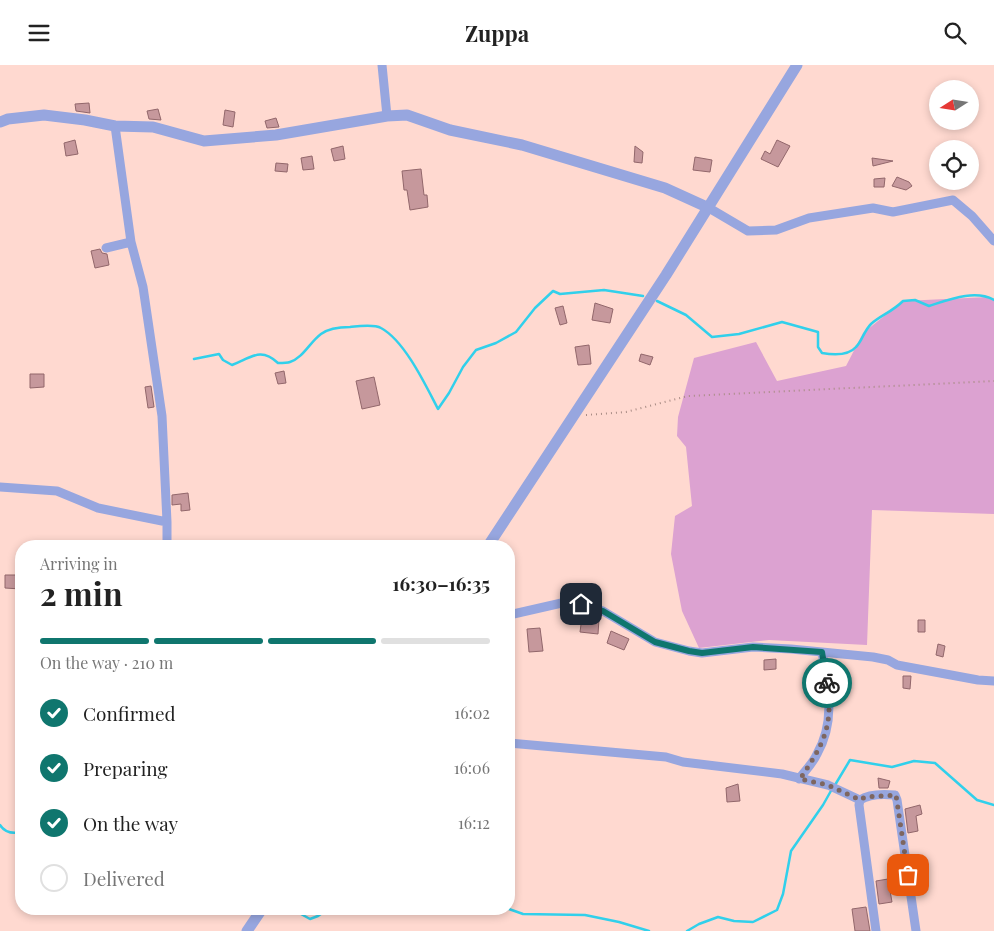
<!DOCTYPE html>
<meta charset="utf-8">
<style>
:root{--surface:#fff;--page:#f2f2f2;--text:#222;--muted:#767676;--line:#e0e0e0;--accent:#0f766e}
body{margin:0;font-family:"Playfair Display",serif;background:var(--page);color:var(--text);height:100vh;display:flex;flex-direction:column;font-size:19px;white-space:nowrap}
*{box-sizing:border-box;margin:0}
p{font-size:16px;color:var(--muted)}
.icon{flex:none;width:28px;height:28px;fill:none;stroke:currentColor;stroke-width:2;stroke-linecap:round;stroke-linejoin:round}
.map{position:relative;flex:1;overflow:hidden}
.sheet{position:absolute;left:15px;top:475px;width:500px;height:375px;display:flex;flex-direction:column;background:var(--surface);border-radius:20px;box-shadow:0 2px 8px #0003}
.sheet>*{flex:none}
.needle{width:32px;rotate:258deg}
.controls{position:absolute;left:929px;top:15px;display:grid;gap:10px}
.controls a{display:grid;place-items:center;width:50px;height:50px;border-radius:50%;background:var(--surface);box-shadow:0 2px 8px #0003;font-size:25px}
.pin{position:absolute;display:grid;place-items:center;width:42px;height:42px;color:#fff;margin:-21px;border-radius:10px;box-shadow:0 2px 8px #0006}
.courier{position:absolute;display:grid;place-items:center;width:50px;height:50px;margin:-25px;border:4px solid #0f766e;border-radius:50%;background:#fff;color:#222;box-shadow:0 1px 6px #0007}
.head em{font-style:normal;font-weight:700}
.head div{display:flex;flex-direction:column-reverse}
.head{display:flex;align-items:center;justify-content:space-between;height:85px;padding:0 25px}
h1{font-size:32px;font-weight:700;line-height:38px}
.bar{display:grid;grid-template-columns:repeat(4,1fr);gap:8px 5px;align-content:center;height:60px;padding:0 25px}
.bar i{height:6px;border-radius:4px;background:var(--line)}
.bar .active{background:var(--accent)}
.bar p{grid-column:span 4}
ol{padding:0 25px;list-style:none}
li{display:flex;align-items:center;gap:15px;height:55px}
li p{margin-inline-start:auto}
li .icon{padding:5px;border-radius:50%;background:var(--accent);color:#fff;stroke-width:4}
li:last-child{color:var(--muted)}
li i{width:28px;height:28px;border:2px solid var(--line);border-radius:50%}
header{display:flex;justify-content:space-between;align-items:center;height:65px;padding:0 25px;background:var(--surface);font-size:22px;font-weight:700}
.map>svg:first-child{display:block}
</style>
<header><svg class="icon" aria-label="menu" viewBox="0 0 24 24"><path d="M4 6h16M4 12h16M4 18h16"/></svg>Zuppa<svg class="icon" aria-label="search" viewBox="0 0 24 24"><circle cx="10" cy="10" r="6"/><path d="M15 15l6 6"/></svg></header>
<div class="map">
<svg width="994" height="866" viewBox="0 0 994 866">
<rect width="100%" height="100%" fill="#ffd9d0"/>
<!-- green -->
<path fill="#dca2d1" d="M989 232 994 234V449L872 445 867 580 769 575 699 583 682 546 671 489 675 451 692 441 686 382 677 371 678 352 694 293 756 277 777 316 846 301 863 268 903 236Z"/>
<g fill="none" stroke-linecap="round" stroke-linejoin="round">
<!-- stream -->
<path stroke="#31d0eb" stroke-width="2.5" d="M657 236 686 250 712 272 739 269 782 257 818 267V282L822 288C833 290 848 291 856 282 862 276 864 266 871 259 881 250 892 247 903 236L915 235 929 241C948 235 975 224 994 235
M194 294 219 289 223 295 232 300C252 292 261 282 278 298 282 298 287 298 290 297 303 293 310 277 321 269 329 263 341 262 350 262 359 261 374 259 381 263 405 276 426 321 438 344L449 328 463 302 476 285 496 278 516 267 535 243 553 226 560 229 604 225 643 231
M835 720 850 695 892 702 914 696 935 698 977 735 994 740
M0 760C5 768 12 769 21 767
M292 844 310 854 318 851 328 844
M509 844 523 849 585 850 619 857 649 866
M687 866 699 859 718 852 734 856 753 857 777 845 783 829 791 786 823 740 832 724"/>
</g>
<!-- building -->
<path fill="#c6989c" stroke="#92676b" d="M89 38 90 48 76 46 75 39Z
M158 44 161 55 149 54 147 46Z
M225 45 235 47 233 62 223 60Z
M276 53 279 62 267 63 265 56Z
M75 75 78 89 66 91 64 78Z
M777 75 790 81 778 102 761 94 765 86 770 89Z
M343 81 345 94 334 96 331 84Z
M635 81 643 87 642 98 634 97Z
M312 91 314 104 303 105 301 93Z
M695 92 712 95 710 107 693 105Z
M872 93 893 96 873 101Z
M276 98 288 99 287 107 275 106Z
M421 104 424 130H427L428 142 410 145 407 125H404L402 106Z
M897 112 909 117 912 121 906 125 892 121Z
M885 113 884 122H874V114Z
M100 184 102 188 107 189 109 200 95 203 91 186Z
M595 238 613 244 610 258 592 255Z
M563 241 567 258 560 260 555 243Z
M589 280 591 299 578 300 575 282Z
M641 289 653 292 650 300 639 296Z
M284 306 286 318 278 319 275 308Z
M30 309H44V322L30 323Z
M374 312 380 340 362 344 356 316Z
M151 321 154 342 148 343 145 322Z
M188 428 190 445 181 446V439L172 440V430Z
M5 510H21V524L5 523Z
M582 552 599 554 598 569 580 567Z
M918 555H925V567H918Z
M540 563 543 586 529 587 527 564Z
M611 566 629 574 624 585 607 578Z
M938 579 945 581 943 592 936 590Z
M776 594V604L764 605V595Z
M903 611H911L910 624 903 623Z
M878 713 890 716 888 723H879Z
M738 719 740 736 727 737 726 723Z
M920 740 922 749 916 751 918 766 908 768 905 744Z
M888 814 892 837 879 839 876 816Z
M866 842 870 866H855L852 844Z"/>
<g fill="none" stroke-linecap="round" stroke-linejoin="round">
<!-- path -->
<path stroke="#a98c85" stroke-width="2" stroke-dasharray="1 4" stroke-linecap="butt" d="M586 350 626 347 688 331 994 316"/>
<!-- minor -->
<path stroke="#97a6df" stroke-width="9" d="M382 0 387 51
M709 143 748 166 776 165 809 153 873 143 893 147 953 135 972 151 994 176
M106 183 131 177
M0 422 57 426 98 443 167 457 162 351 143 222 131 177 115 61
M167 481V457
M509 550 566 537 581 539 603 546 655 577 689 586 702 588 753 582 791 584 873 592 888 595 897 600 978 615 994 616
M509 678 666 692 683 697 782 709 828 720 860 735
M799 714C805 706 813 698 817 689 836 656 828 622 822 587
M876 866 859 740 860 735C869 729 885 729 895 730L897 735 916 866"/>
<!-- tertiary -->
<path stroke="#97a6df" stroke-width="11" d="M0 57 8 54 44 50 85 55 115 61 153 62 204 76 276 70 387 51 407 50 450 65 522 80 665 123 709 143
M488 481 666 210 797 0
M247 866 262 844"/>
</g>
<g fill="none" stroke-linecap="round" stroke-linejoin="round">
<!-- done -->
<path stroke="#7e6660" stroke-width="5" stroke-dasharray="0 9" d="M827 618C834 661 823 680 800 714L828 720 860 735 865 732 896 730 908 810"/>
<!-- route -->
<path stroke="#0f766e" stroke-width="6" d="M581 539 603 546 655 577 689 586 702 588 753 582 822 587 827 618"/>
</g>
</svg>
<div class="controls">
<a><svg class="needle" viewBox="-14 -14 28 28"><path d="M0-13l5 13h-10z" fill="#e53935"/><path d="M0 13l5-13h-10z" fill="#767676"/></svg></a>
<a><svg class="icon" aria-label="locate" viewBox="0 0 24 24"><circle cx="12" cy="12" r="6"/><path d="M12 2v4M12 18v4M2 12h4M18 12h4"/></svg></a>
</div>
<div class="pin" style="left:908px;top:810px;background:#ea580c"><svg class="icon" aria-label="bag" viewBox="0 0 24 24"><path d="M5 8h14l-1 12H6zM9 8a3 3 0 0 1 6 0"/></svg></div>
<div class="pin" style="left:581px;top:539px;background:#1f2937"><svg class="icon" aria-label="home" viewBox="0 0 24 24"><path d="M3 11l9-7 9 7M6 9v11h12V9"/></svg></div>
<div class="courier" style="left:827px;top:618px"><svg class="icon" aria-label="bike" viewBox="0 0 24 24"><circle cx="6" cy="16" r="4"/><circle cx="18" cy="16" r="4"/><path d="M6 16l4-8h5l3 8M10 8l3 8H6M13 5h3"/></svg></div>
<section class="sheet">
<div class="head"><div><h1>2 min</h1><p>Arriving in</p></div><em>16:30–16:35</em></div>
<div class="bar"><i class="active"></i><i class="active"></i><i class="active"></i><i></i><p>On the way · 210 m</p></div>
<ol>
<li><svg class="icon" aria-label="check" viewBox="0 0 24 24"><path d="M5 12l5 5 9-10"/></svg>Confirmed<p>16:02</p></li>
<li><svg class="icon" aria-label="check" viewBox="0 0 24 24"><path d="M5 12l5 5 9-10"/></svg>Preparing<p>16:06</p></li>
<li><svg class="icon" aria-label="check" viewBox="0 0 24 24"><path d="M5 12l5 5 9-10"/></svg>On the way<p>16:12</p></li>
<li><i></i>Delivered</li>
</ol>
</section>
</div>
